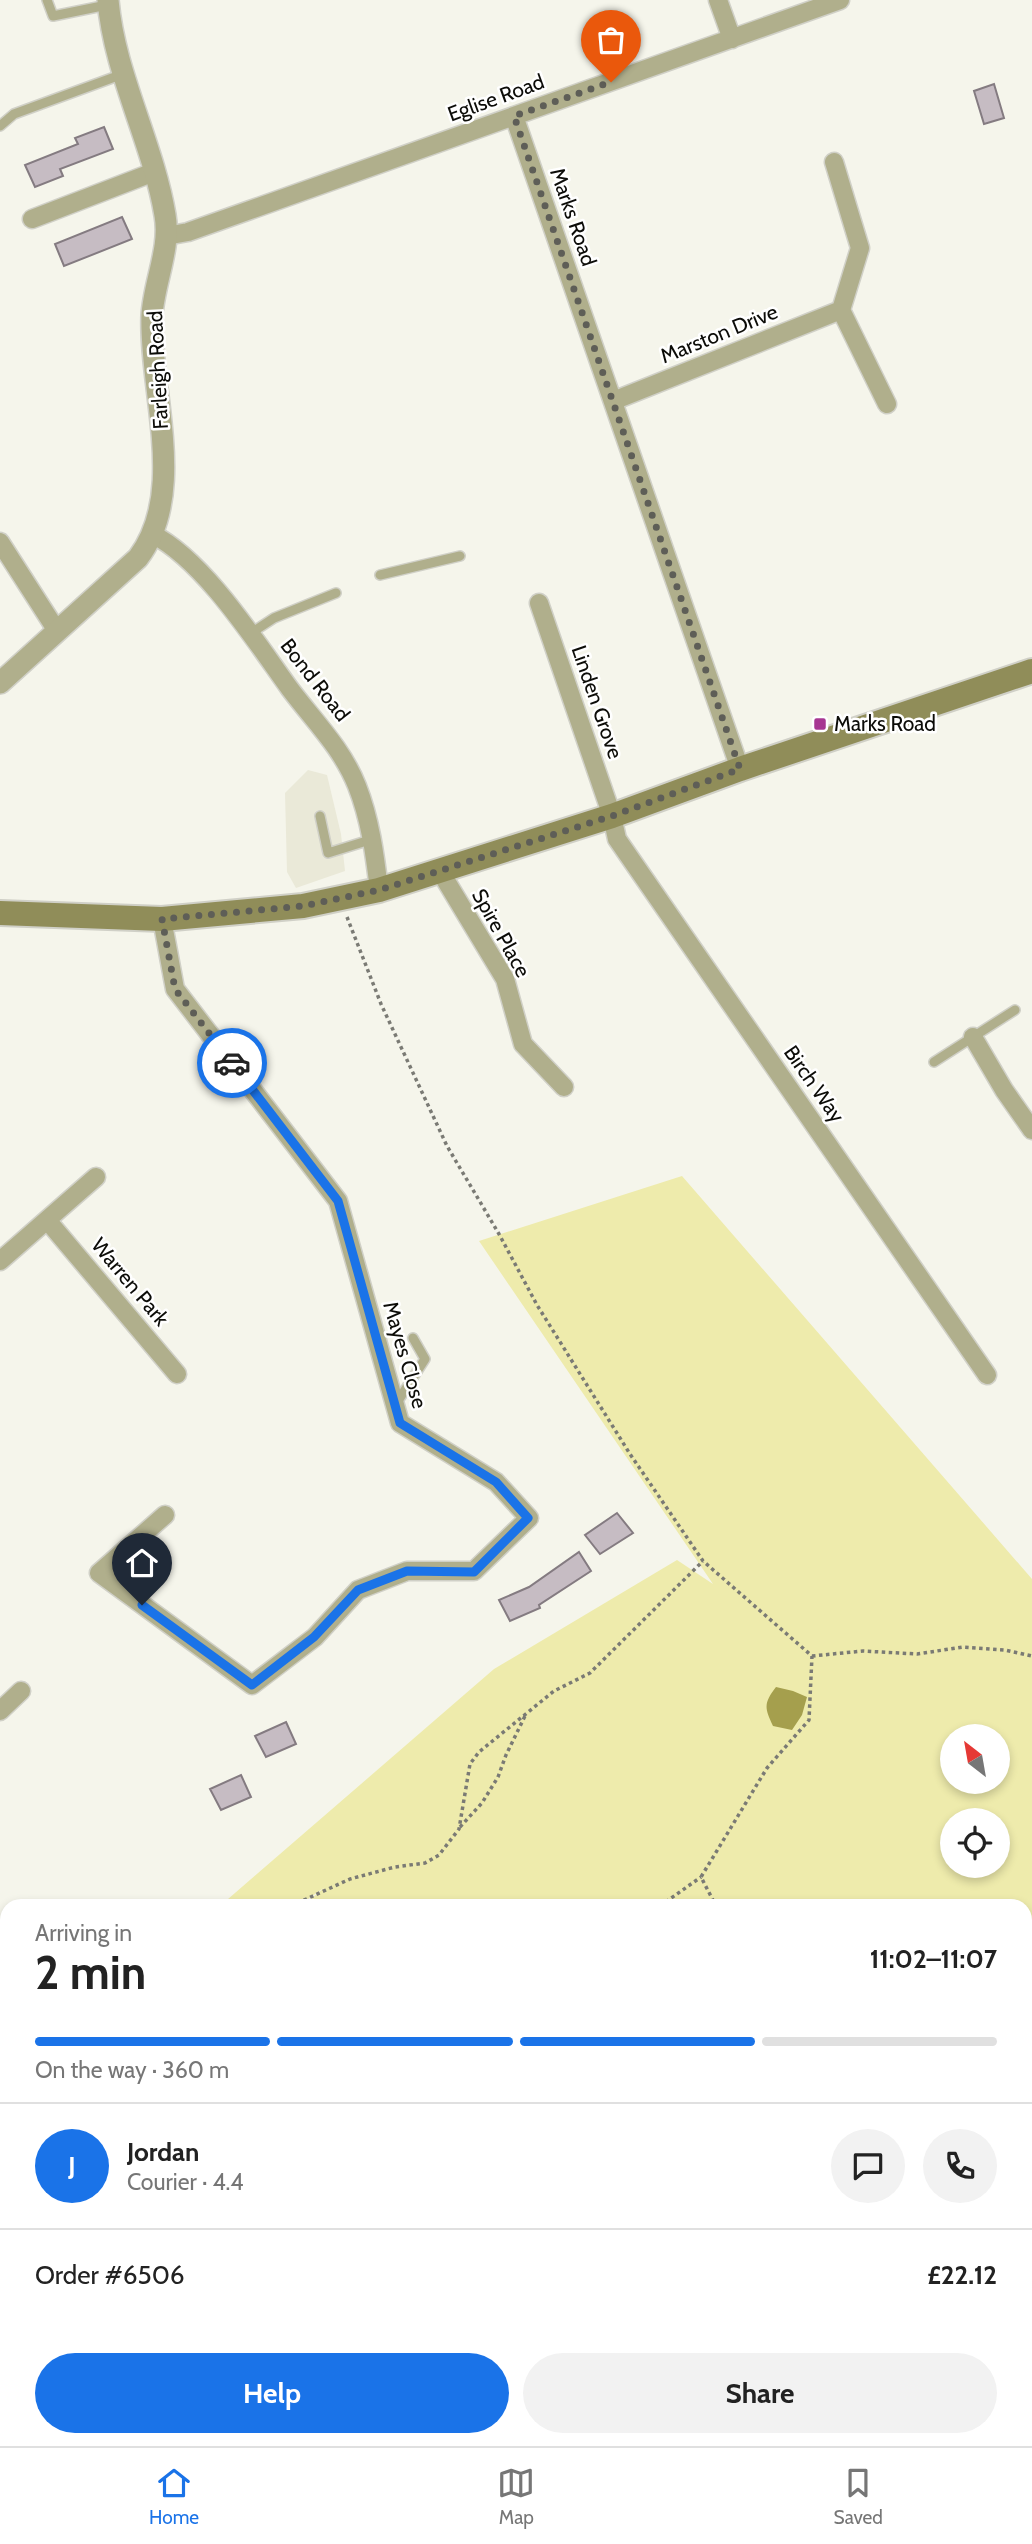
<!DOCTYPE html>
<meta charset="utf-8">
<style>
:root{--surface:#fff;--page:#f2f2f2;--text:#222;--muted:#767676;--line:#e0e0e0;--accent:#1a73e8}
body{margin:0;font-family:Cabin,sans-serif;background:var(--page);color:var(--text);height:100vh;display:flex;flex-direction:column;font-size:26px;white-space:nowrap}
*{box-sizing:border-box;margin:0}
p{font-size:23px;color:var(--muted)}
.icon{flex:none;width:38px;height:38px;fill:none;stroke:currentColor;stroke-width:2;stroke-linecap:round;stroke-linejoin:round}
.map{position:relative;flex:1;overflow:hidden}
.side{position:absolute;left:0px;top:1899px;width:1032px;height:548px;display:flex;flex-direction:column;background:var(--surface);border-radius:21px 21px 0 0;box-shadow:0 4px 10px #0003}
.side>*{flex:none}
.needle{width:46px;rotate:329deg}
.controls{position:absolute;left:940px;top:1724px;display:grid;gap:14px}
.controls a{display:grid;place-items:center;width:70px;height:70px;border-radius:50%;background:var(--surface);box-shadow:0 4px 10px #0003;font-size:35px}
.pin{position:absolute;display:grid;place-items:center;width:60px;height:60px;color:#fff;margin:-72px -30px;border-radius:50% 50% 50% 0;rotate:-45deg;box-shadow:0 0 7px #0007}
.pin .icon{rotate:45deg}
.courier{position:absolute;display:grid;place-items:center;width:70px;height:70px;margin:-35px;border:5px solid #1a73e8;border-radius:50%;background:#fff;color:#222;box-shadow:0 2px 9px #0007}
.headline em{font-style:normal;font-weight:700}
.headline div{display:flex;flex-direction:column-reverse}
.headline{display:flex;align-items:center;justify-content:space-between;height:119px;padding:0 35px}
h1{font-size:46px;font-weight:700;line-height:52px}
.bar{display:grid;grid-template-columns:repeat(4,1fr);gap:10px 7px;align-content:center;height:84px;padding:0 35px}
.bar i{height:9px;border-radius:5px;background:var(--line)}
.bar .active{background:var(--accent)}
.bar p{grid-column:span 4}
.line{display:flex;align-items:center;gap:18px;padding:0 35px;border-top:2px solid var(--line)}
.line div{flex:1}
.round{display:grid;place-items:center;flex:none;width:74px;height:74px;border-radius:37px;background:var(--page)}
.cta{display:flex;gap:14px;margin-top:auto;padding:14px 35px}
.cta a{flex:1;height:80px;border-radius:42px;background:var(--accent);color:#fff;font-size:28px;font-weight:700;line-height:80px;text-align:center}
.cta a+a{background:var(--page);color:var(--text)}
.tab-bar{display:flex;justify-content:space-around;align-items:center;height:98px;border-top:2px solid var(--line);background:var(--surface);font-size:19px;color:var(--muted)}
.tab-bar a{display:grid;justify-items:center;gap:4px}
.tab-bar .active{color:var(--accent)}
.map>svg:first-child{display:block}
</style>
<div class="map">
<svg width="1032" height="2446" viewBox="0 0 1032 2446">
<rect width="100%" height="100%" fill="#f5f5eb"/>
<!-- built -->
<path fill="#eae9d8" d="M308 770 327 775 341 834 345 871 296 888 287 872 285 793Z"/>
<!-- green -->
<path fill="#eeebac" fill-rule="evenodd" d="M682 1176 1032 1579V2124L1026 2125V1906H303L325 1887 298 1906H220L494 1669 677 1560 713 1584 479 1241ZM952 1736H998V1782H952ZM952 1820H998V1866H952Z
M1026 2138H1032V2199L1026 2206Z
M563 2440H688V2446H572Z
M726 2440H835L830 2446H726Z"/>
<!-- water -->
<path fill="#a59f4d" d="M776 1687 793 1691 807 1697 802 1715 792 1730 773 1726C765 1708 763 1704 776 1687Z"/>
<!-- building -->
<path fill="#c6bcc3" stroke="#847b81" stroke-width="2" d="M994 84 1004 118 984 124 974 91Z
M104 127 113 149 60 169 63 176 35 187 25 165 78 144 75 138Z
M122 217 132 239 64 266 55 244Z
M617 1513 633 1533 600 1554 585 1535Z
M579 1552 591 1571 539 1605 540 1608 510 1621 499 1600 529 1587Z
M286 1722 296 1744 266 1757 255 1736Z
M241 1775 251 1797 221 1810 210 1789Z"/>
<g fill="none" stroke-linecap="round" stroke-linejoin="round">
<defs>
<path id="service" d="M47 0 53 16 107 5
M0 126 14 114 123 74
M380 575 460 556
M251 633 274 618 336 593
M320 816 328 853 373 839
M934 1062 1015 1010
M396 1404 425 1359 413 1338"/>
<path id="minor" d="M718 0 732 39
M514 116 740 769
M32 219 154 172
M166 236 188 232 250 210 840 0
M841 310 887 404
M613 401 841 310 860 248 834 162
M152 534C204 560 256 642 290 689 314 721 342 748 357 786 370 819 375 855 379 890
M0 542 57 631
M539 603 612 816 617 839 987 1375
M440 871 505 979 523 1044 564 1087
M162 919 175 989 338 1201 400 1423 496 1482 529 1518 474 1571H407L358 1590 315 1637 252 1685 99 1573 165 1515
M973 1037 1004 1090 1032 1130
M47 1220 177 1374
M0 1261 96 1177
M0 1711 21 1691
M1026 2239 1032 2231
M328 2446 332 2440
M852 2446 858 2440"/>
<path id="tertiary" d="M0 683 138 558C188 492 149 391 152 315 154 282 171 248 165 215 153 143 114 73 108 0
M0 1932 7 1940
M553 2440 563 2446"/>
<path id="secondary" d="M0 913 162 919 303 906 379 890 612 816 740 769 1032 671"/>
</defs>
<!-- service casing -->
<use href="#service" stroke="#d0d0c7" stroke-width="12"/>
<!-- minor casing -->
<use href="#minor" stroke="#d0d0c7" stroke-width="21"/>
<!-- tertiary casing -->
<use href="#tertiary" stroke="#d0d0c7" stroke-width="24"/>
<!-- secondary casing -->
<use href="#secondary" stroke="#d0d0c7" stroke-width="28"/>
<!-- path -->
<path stroke="#7a7a74" stroke-width="3.5" stroke-dasharray="3.5 3.5" stroke-linecap="butt" d="M347 917 381 1004 447 1146 499 1234 537 1305 630 1454 703 1561 812 1656 809 1720 767 1768 701 1877 716 1906
M812 1656 863 1651 917 1654 963 1647 1005 1650 1032 1656
M460 1827 482 1803 498 1777 506 1755 526 1714
M291 1906 350 1879 395 1867 425 1863 439 1855 459 1829 470 1764 479 1752 554 1691 590 1673 703 1561
M660 1906 701 1877
M706 2446V2440"/>
<!-- service -->
<use href="#service" stroke="#b0af8c" stroke-width="9"/>
<!-- minor -->
<use href="#minor" stroke="#b0af8c" stroke-width="18"/>
<!-- tertiary -->
<use href="#tertiary" stroke="#b0af8c" stroke-width="21"/>
<!-- secondary -->
<use href="#secondary" stroke="#908d59" stroke-width="24"/>
</g>
<g fill="none" stroke-linecap="round" stroke-linejoin="round">
<!-- done -->
<path stroke="#5e5e57" stroke-width="7" stroke-dasharray="0 12.6" d="M232 1063 175 989 162 919 303 906 379 890 612 816 740 769 514 116 611 82"/>
<!-- route -->
<path stroke="#1a73e8" stroke-width="9" d="M142 1605 252 1685 314 1637 358 1590 407 1571 474 1572 528 1518 496 1482 400 1423 338 1201 232 1063"/>
</g>
<!-- markers -->
<rect fill="#a73692" stroke="#fff" stroke-width="2.5" x="813" y="717" width="14" height="14" rx="3.5"/>
<g text-anchor="middle" stroke-width="5" stroke-linejoin="round" paint-order="stroke">
<!-- street labels -->
<g font-size="21" fill="#0c0c08" stroke="#fff">
<text transform="translate(496 98) rotate(-20)" y="7">Eglise Road</text>
<text transform="translate(573 217) rotate(71)" y="7">Marks Road</text>
<text transform="translate(719 334) rotate(-22)" y="7">Marston Drive</text>
<text transform="translate(158 370) rotate(-93)" y="7">Farleigh Road</text>
<text transform="translate(315 680) rotate(52)" y="7">Bond Road</text>
<text transform="translate(597 702) rotate(71)" y="7">Linden Grove</text>
<text transform="translate(501 933) rotate(61)" y="7">Spire Place</text>
<text transform="translate(814 1084) rotate(55)" y="7">Birch Way</text>
<text transform="translate(130 1282) rotate(50)" y="7">Warren Park</text>
<text transform="translate(405 1355) rotate(74)" y="7">Mayes Close</text>
</g>
<!-- poi labels -->
<g font-size="21" fill="#0c0c08" stroke="#fff" text-anchor="start">
<text x="834" y="731">Marks Road</text>
</g>
</g>
</svg>
<div class="controls">
<a><svg class="needle" viewBox="-14 -14 28 28"><path d="M0-13l5 13h-10z" fill="#e53935"/><path d="M0 13l5-13h-10z" fill="#767676"/></svg></a>
<a><svg class="icon" aria-label="locate" viewBox="0 0 24 24"><circle cx="12" cy="12" r="6"/><path d="M12 2v4M12 18v4M2 12h4M18 12h4"/></svg></a>
</div>
<div class="pin" style="left:611px;top:82px;background:#ea580c"><svg class="icon" aria-label="bag" viewBox="0 0 24 24"><path d="M5 8h14l-1 12H6zM9 8a3 3 0 0 1 6 0"/></svg></div>
<div class="pin" style="left:142px;top:1605px;background:#1f2937"><svg class="icon" aria-label="home" viewBox="0 0 24 24"><path d="M3 11l9-7 9 7M6 9v11h12V9"/></svg></div>
<div class="courier" style="left:232px;top:1063px"><svg class="icon" aria-label="car" viewBox="0 0 24 24"><path d="M5 17H2v-5l4-1 3-4h7l3 4 3 1v5h-3M9 17h6M6 11h13"/><circle cx="7" cy="17" r="2"/><circle cx="17" cy="17" r="2"/></svg></div>
<section class="side">
<div class="headline"><div><h1>2 min</h1><p>Arriving in</p></div><em>11:02–11:07</em></div>
<div class="bar"><i class="active"></i><i class="active"></i><i class="active"></i><i></i><p>On the way · 360 m</p></div>
<div class="line" style="height:126px"><b class="round" style="background:var(--accent);color:#fff">J</b><div><b>Jordan</b><p>Courier · 4.4</p></div><a class="round"><svg class="icon" aria-label="chat" viewBox="0 0 24 24"><path d="M4 5h16v11H9l-5 4z"/></svg></a><a class="round"><svg class="icon" aria-label="phone" viewBox="0 0 24 24"><path d="M5 4h4l2 5-3 2q2 4 5 5l2-3 5 2v4C11 20 4 13 5 4z"/></svg></a></div>
<div class="line" style="height:91px"><div>Order #6506</div><b>£22.12</b></div>
<div class="cta"><a>Help</a><a>Share</a></div>
</section>
</div>
<nav class="tab-bar">
<a class="active"><svg class="icon" aria-label="home" viewBox="0 0 24 24"><path d="M3 11l9-7 9 7M6 9v11h12V9"/></svg>Home</a>
<a><svg class="icon" aria-label="map" viewBox="0 0 24 24"><path d="M3 6l6-2 6 2 6-2v14l-6 2-6-2-6 2zM9 4v14M15 6v14"/></svg>Map</a>
<a><svg class="icon" aria-label="saved" viewBox="0 0 24 24"><path d="M7 4h10v16l-5-4-5 4z"/></svg>Saved</a>
</nav>
